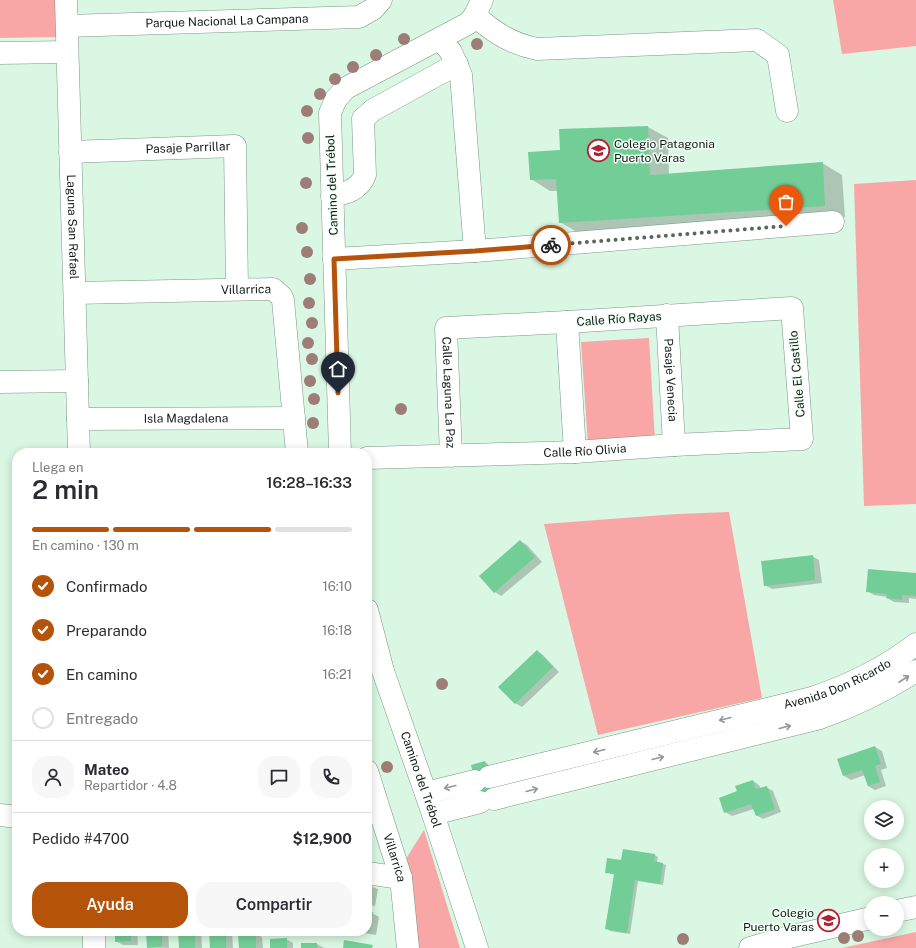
<!DOCTYPE html>
<html lang="es">
<meta charset="utf-8">
<style>
:root{--surface:#fff;--page:#f7f7f7;--text:#2b2b33;--muted:#7c7c81;--line:#e1e1e2;--accent:#b45309}
body{margin:0;font-family:"Public Sans",sans-serif;background:var(--page);color:var(--text);height:100vh;display:flex;flex-direction:column;font-size:15px;white-space:nowrap}
*{box-sizing:border-box;margin:0}
p{font-size:13px;color:var(--muted)}
.icon{flex:none;width:22px;height:22px;fill:none;stroke:currentColor;stroke-width:2;stroke-linecap:round;stroke-linejoin:round}
.map{position:relative;flex:1;overflow:hidden}
.drawer{position:absolute;left:12px;top:448px;width:360px;height:488px;display:flex;flex-direction:column;background:var(--surface);border-radius:16px;box-shadow:0 2px 10px #0003}
.drawer>*{flex:none}
.controls{position:absolute;left:864px;top:800px;display:grid;gap:8px}
.controls a{display:grid;place-items:center;width:40px;height:40px;border-radius:50%;background:var(--surface);box-shadow:0 2px 10px #0003;font-size:20px}
.pin{position:absolute;display:grid;place-items:center;width:34px;height:34px;color:#fff;margin:-41px -17px;border-radius:50% 50% 50% 0;rotate:-45deg;box-shadow:0 0 4px #0007}
.pin .icon{rotate:45deg}
.courier{position:absolute;display:grid;place-items:center;width:40px;height:40px;margin:-20px;border:3px solid #b45309;border-radius:50%;background:#fff;color:#222;box-shadow:0 1px 5px #0007}
.overview em{font-style:normal;font-weight:600}
.overview div{display:flex;flex-direction:column-reverse}
.overview{display:flex;align-items:center;justify-content:space-between;height:68px;padding:0 20px}
h1{font-size:26px;font-weight:600;line-height:30px}
.bar{display:grid;grid-template-columns:repeat(4,1fr);gap:6px 4px;align-content:center;height:48px;padding:0 20px}
.bar i{height:5px;border-radius:3px;background:var(--line)}
.bar .current{background:var(--accent)}
.bar p{grid-column:span 4}
.line{display:flex;align-items:center;gap:10px;padding:0 20px;border-top:1px solid var(--line)}
.line div{flex:1}
.round{display:grid;place-items:center;flex:none;width:42px;height:42px;border-radius:16px;background:var(--page)}
ol{padding:0 20px;list-style:none}
li{display:flex;align-items:center;gap:12px;height:44px}
li p{margin-inline-start:auto}
li .icon{padding:4px;border-radius:50%;background:var(--accent);color:#fff;stroke-width:4}
li:last-child{color:var(--muted)}
li i{width:22px;height:22px;border:2px solid var(--line);border-radius:50%}
.cta{display:flex;gap:8px;margin-top:auto;padding:8px 20px}
.cta a{flex:1;height:46px;border-radius:16px;background:var(--accent);color:#fff;font-size:16px;font-weight:600;line-height:46px;text-align:center}
.cta a+a{background:var(--page);color:var(--text)}
.map>svg:first-child{display:block}
</style>
<div class="map">
<svg width="916" height="948" viewBox="0 0 916 948">
<rect width="100%" height="100%" fill="#d9f7e2"/>
<!-- green -->
<path fill="#f9a6a6" d="M0 0H55L56 37 0 38Z
M833 0H916V46L842 54Z
M916 180V504L864 506 854 184Z
M649 338 655 441 588 445 581 342Z
M729 512 762 698 598 735 544 524 677 514Z
M424 830 460 948H415L404 862Z
M916 932V948H842Z"/>
<!-- shadow -->
<path fill="#0003" d="M648 127 668 138 669 175 822 163 842 175 845 217 580 234 560 222 558 191H550L531 179 561 151 560 130Z
M520 541 527 545 542 562 501 596 495 592 480 576Z
M812 556 819 560 822 583 772 589 765 585Z
M916 574V599L909 598V603L894 602 887 598V597L874 595 867 591Z
M537 651 543 655 559 672 522 707 515 703Z
M875 747 882 751 887 768 881 770 886 786 875 790 868 786 865 775 851 780 844 776 838 759Z
M485 762 488 764 498 805 485 808Z
M753 781 759 785 761 789 766 787 773 791 781 812 763 819 756 815 754 809 732 816 725 812 738 792Z
M655 855 658 857 657 862 666 865 663 885 638 881 630 934 610 931 607 929 615 875 606 872 622 862Z
M367 885 378 889 375 906 367 905Z
M367 912 372 913 379 917 376 935 352 931H367Z
M116 931H137L138 945H123L116 941Z
M147 931H168L169 948 148 947Z
M179 931H201L202 948H180Z
M210 931H232L233 948H211Z
M256 933 262 937 263 948H240Z
M286 939 293 943V948H271Z
M317 944 324 948H302Z"/>
<!-- building -->
<path fill="#72ce96" d="M648 126 650 175 823 162 825 206 559 223 556 179 530 180 528 152 560 150 559 129Z
M520 540 535 557 494 593 479 576Z
M813 555 815 580 764 586 761 561Z
M868 569 916 573V596L902 595V600L886 598 887 594 866 592Z
M537 650 553 667 515 704 498 687Z
M875 746 881 764 875 766 880 782 868 786 862 770 843 776 837 759Z
M485 761 496 804 481 807 471 765Z
M753 780 756 789 767 786 775 809 756 816 751 804 724 813 719 798 737 791 735 786Z
M623 849 655 854 654 861 663 863 660 884 635 880 627 933 605 929 614 874 605 873 607 858 621 860Z
M367 884H372L368 903H367Z
M367 911 373 912 369 932H367Z
M115 931H131V941L115 942Z
M146 931H162V947L147 948Z
M178 931H195V948H179Z
M209 931H226V948H210Z
M256 932V948H239L238 933Z
M287 938V948H270V939Z
M344 940 373 945 372 948H343Z
M301 943H317V948H301Z"/>
<g fill="none" stroke-linecap="round" stroke-linejoin="round">
<defs>
<g id="minor">
<path id="s1" d="M66 0 79 453"/>
<path d="M475 15C493 33 512 44 537 49L757 40 778 55 787 111"/>
<path id="s2" d="M67 26 359 17 373 9 381 0"/>
<path d="M440 39 451 52 461 75 475 251"/>
<path d="M0 53 67 52"/>
<path id="s3" d="M70 152 235 146 237 289"/>
<path d="M332 196C347 193 359 190 365 175L363 119 373 110 457 64"/>
<path d="M334 259 475 251 833 222"/>
<path id="s4" d="M75 293 273 289 281 296 283 300 297 453"/>
<path id="s5" d="M667 315 674 445"/>
<path d="M567 322 575 452"/>
<path d="M0 382 77 381"/>
<path id="s6" d="M78 419 294 418"/>
<path d="M340 453 330 113 336 99 346 88 469 23 475 15 482 0"/>
<path id="s7" d="M367 458 575 452 674 445 802 439 792 308 567 322 446 328 451 456"/>
<path id="s8" d="M367 610 383 671 433 814 477 948"/>
<path id="s9" d="M367 771 401 878 408 948"/>
<path id="s10" d="M489 777 812 698C850 685 885 668 916 644"/>
<path d="M426 793 475 781"/>
<path d="M494 799 820 718C854 706 885 691 916 671"/>
<path d="M433 814 480 802"/>
<path d="M0 815 17 817"/>
<path d="M367 873 401 878"/>
<path d="M897 911 916 907"/>
<path d="M94 931V948"/>
<path d="M750 948 781 939 871 918"/>
</g>
</defs>
<!-- minor casing -->
<use href="#minor" stroke="#7b9784" stroke-width="23"/>
<!-- minor -->
<use href="#minor" stroke="#fff" stroke-width="22"/>
</g>
<!-- trees -->
<g fill="#9e7c78">
<circle cx="404" cy="39" r="6"/>
<circle cx="477" cy="44" r="6"/>
<circle cx="376" cy="55" r="6"/>
<circle cx="353" cy="67" r="6"/>
<circle cx="335" cy="79" r="6"/>
<circle cx="320" cy="94" r="6"/>
<circle cx="307" cy="111" r="6"/>
<circle cx="308" cy="138" r="6"/>
<circle cx="306" cy="183" r="6"/>
<circle cx="302" cy="228" r="6"/>
<circle cx="307" cy="252" r="6"/>
<circle cx="310" cy="279" r="6"/>
<circle cx="309" cy="303" r="6"/>
<circle cx="312" cy="323" r="6"/>
<circle cx="308" cy="343" r="6"/>
<circle cx="312" cy="359" r="6"/>
<circle cx="310" cy="381" r="6"/>
<circle cx="314" cy="399" r="6"/>
<circle cx="401" cy="409" r="6"/>
<circle cx="313" cy="423" r="6"/>
<circle cx="442" cy="684" r="6"/>
<circle cx="387" cy="767" r="6"/>
<circle cx="858" cy="936" r="6"/>
<circle cx="844" cy="938" r="6"/>
<circle cx="683" cy="939" r="6"/>
</g>
<!-- one-way arrows -->
<defs><path id="oneway-shaft" d="M-6 0H5M1.5-3L5.5 0L1.5 3" fill="none" stroke-width="1.6" stroke-linecap="round" stroke-linejoin="round"/></defs>
<g stroke="#939895">
<use href="#oneway-shaft" transform="translate(904 679) rotate(-33)"/>
<use href="#oneway-shaft" transform="translate(725 719) rotate(166)"/>
<use href="#oneway-shaft" transform="translate(785 727) rotate(-14)"/>
<use href="#oneway-shaft" transform="translate(599 751) rotate(166)"/>
<use href="#oneway-shaft" transform="translate(658 758) rotate(-14)"/>
<use href="#oneway-shaft" transform="translate(450 787) rotate(166)"/>
<use href="#oneway-shaft" transform="translate(532 790) rotate(-14)"/>
</g>
<g fill="none" stroke-linecap="round" stroke-linejoin="round">
<!-- done -->
<path stroke="#56685c" stroke-width="4" stroke-dasharray="0 7.2" d="M551 245 786 226"/>
<!-- route -->
<path stroke="#b45309" stroke-width="5" d="M338 393 334 259 475 251 551 245"/>
</g>
<!-- icons -->
<defs>
<symbol id="school-ring" viewBox="-11 -11 22 22"><circle r="9.5" fill="#f3fff6" stroke="#b32036" stroke-width="1.5"/><path d="M0-5L7-2L0 1L-7-2ZM-4 1L0 2.5L4 1V4Q0 6-4 4Z" fill="#b32036"/></symbol>
</defs>
<g fill-rule="evenodd">
<use href="#school-ring" x="586" y="138" width="25" height="25"/>
<use href="#school-ring" x="816" y="908" width="25" height="25"/>
</g>
<g text-anchor="middle" stroke-width="3" stroke-linejoin="round" paint-order="stroke">
<!-- street labels -->
<g font-size="12" fill="#101b14" stroke="#f3fff6">
<text dy="4" stroke="none"><textPath href="#s2" startOffset="160">Parque Nacional La Campana</textPath></text>
<text dy="4" stroke="none"><textPath href="#s3" startOffset="118">Pasaje Parrillar</textPath></text>
<text transform="translate(332 185) rotate(-92)" y="4">Camino del Trébol</text>
<text dy="4" stroke="none"><textPath href="#s1" startOffset="227">Laguna San Rafael</textPath></text>
<text dy="4" stroke="none"><textPath href="#s4" startOffset="171">Villarrica</textPath></text>
<text transform="translate(619 319) rotate(-4)" y="4">Calle Río Rayas</text>
<text transform="translate(797 374) rotate(-95)" y="4">Calle El Castillo</text>
<text dy="4" stroke="none"><textPath href="#s5" startOffset="65">Pasaje Venecia</textPath></text>
<text dy="4" stroke="none"><textPath href="#s7" startOffset="978">Calle Laguna La Paz</textPath></text>
<text dy="4" stroke="none"><textPath href="#s6" startOffset="108">Isla Magdalena</textPath></text>
<text dy="4" stroke="none"><textPath href="#s7" startOffset="218">Calle Río Olivia</textPath></text>
<text dy="4" stroke="none"><textPath href="#s10" startOffset="361">Avenida Don Ricardo</textPath></text>
<text dy="4" stroke="none"><textPath href="#s8" startOffset="178">Camino del Trébol</textPath></text>
<text dy="4" stroke="none"><textPath href="#s9" startOffset="91">Villarrica</textPath></text>
</g>
<!-- poi labels -->
<g font-size="12" fill="#101b14" stroke="#f3fff6" text-anchor="start">
<text x="614" y="148">Colegio Patagonia<tspan x="614" dy="14">Puerto Varas</tspan></text>
<text x="814" y="917" text-anchor="end">Colegio<tspan x="814" dy="14">Puerto Varas</tspan></text>
</g>
</g>
</svg>
<div class="controls">
<a><svg class="icon" aria-label="layers" viewBox="0 0 24 24"><path d="M12 4l9 5-9 5-9-5zM3 14l9 5 9-5"/></svg></a>
<a>+</a>
<a>−</a>
</div>
<div class="pin" style="left:786px;top:226px;background:#ea580c"><svg class="icon" aria-label="bag" viewBox="0 0 24 24"><path d="M5 8h14l-1 12H6zM9 8a3 3 0 0 1 6 0"/></svg></div>
<div class="pin" style="left:338px;top:393px;background:#1f2937"><svg class="icon" aria-label="home" viewBox="0 0 24 24"><path d="M3 11l9-7 9 7M6 9v11h12V9"/></svg></div>
<div class="courier" style="left:551px;top:245px"><svg class="icon" aria-label="bike" viewBox="0 0 24 24"><circle cx="6" cy="16" r="4"/><circle cx="18" cy="16" r="4"/><path d="M6 16l4-8h5l3 8M10 8l3 8H6M13 5h3"/></svg></div>
<section class="drawer">
<div class="overview"><div><h1>2 min</h1><p>Llega en</p></div><em>16:28–16:33</em></div>
<div class="bar"><i class="current"></i><i class="current"></i><i class="current"></i><i></i><p>En camino · 130 m</p></div>
<ol>
<li><svg class="icon" aria-label="check" viewBox="0 0 24 24"><path d="M5 12l5 5 9-10"/></svg>Confirmado<p>16:10</p></li>
<li><svg class="icon" aria-label="check" viewBox="0 0 24 24"><path d="M5 12l5 5 9-10"/></svg>Preparando<p>16:18</p></li>
<li><svg class="icon" aria-label="check" viewBox="0 0 24 24"><path d="M5 12l5 5 9-10"/></svg>En camino<p>16:21</p></li>
<li><i></i>Entregado</li>
</ol>
<div class="line" style="height:72px"><a class="round"><svg class="icon" aria-label="person" viewBox="0 0 24 24"><circle cx="12" cy="8" r="4"/><path d="M4 21q1-7 8-7t8 7"/></svg></a><div><b>Mateo</b><p>Repartidor · 4.8</p></div><a class="round"><svg class="icon" aria-label="chat" viewBox="0 0 24 24"><path d="M4 5h16v11H9l-5 4z"/></svg></a><a class="round"><svg class="icon" aria-label="phone" viewBox="0 0 24 24"><path d="M5 4h4l2 5-3 2q2 4 5 5l2-3 5 2v4C11 20 4 13 5 4z"/></svg></a></div>
<div class="line" style="height:52px"><div>Pedido #4700</div><b>$12,900</b></div>
<div class="cta"><a>Ayuda</a><a>Compartir</a></div>
</section>
</div>
